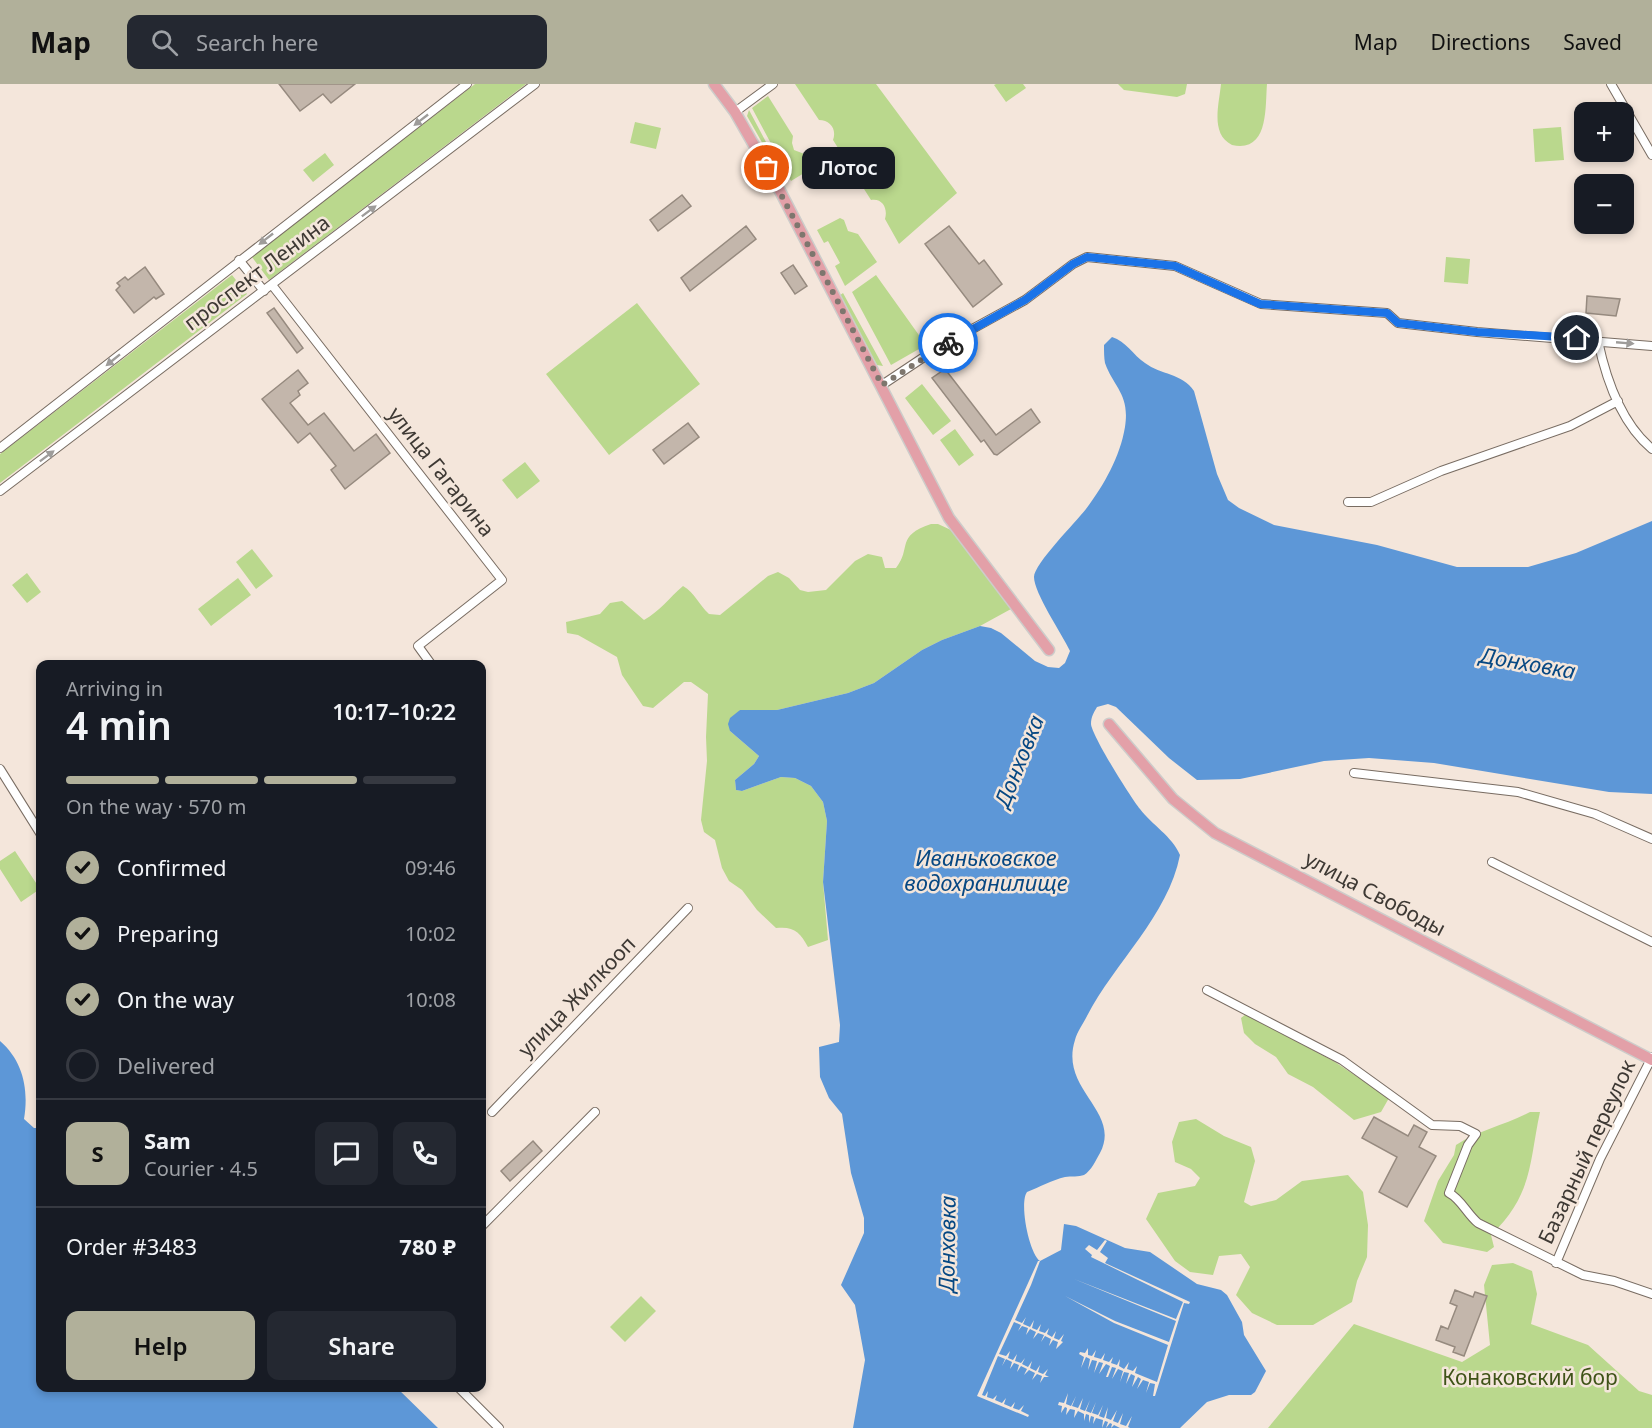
<!DOCTYPE html>
<meta charset="utf-8">
<style>
:root{--surface:#171b24;--page:#242831;--text:#f1f3f6;--muted:#9ea1a6;--line:#363941;--accent:#b1b09a}
body{margin:0;font-family:"Noto Sans",sans-serif;background:var(--page);color:var(--text);height:100vh;display:flex;flex-direction:column;font-size:22px;white-space:nowrap}
*{box-sizing:border-box;margin:0}
p{font-size:20px;color:var(--muted)}
.icon{flex:none;width:33px;height:33px;fill:none;stroke:currentColor;stroke-width:2;stroke-linecap:round;stroke-linejoin:round}
.map{position:relative;flex:1;overflow:hidden}
.side{position:absolute;left:36px;top:576px;width:450px;height:732px;display:flex;flex-direction:column;background:var(--surface);border-radius:12px;box-shadow:0 3px 9px #0003}
.side>*{flex:none}
.fabs{position:absolute;left:1574px;top:18px;display:grid;gap:12px}
.fabs a{display:grid;place-items:center;width:60px;height:60px;border-radius:12px;background:var(--surface);box-shadow:0 3px 9px #0003;font-size:30px}
.pin{position:absolute;display:grid;place-items:center;width:51px;height:51px;color:#fff;margin:-26px;border:3px solid #fff;border-radius:50%;box-shadow:0 2px 6px #0007}
.courier{position:absolute;display:grid;place-items:center;width:60px;height:60px;margin:-30px;border:4px solid #1a73e8;border-radius:50%;background:#fff;color:#222;box-shadow:0 2px 8px #0007}
.bubble{position:absolute;height:42px;border-radius:12px;background:var(--surface);box-shadow:0 3px 9px #0003;font-size:20px;font-weight:600;line-height:42px;text-align:center}
.overview em{font-style:normal;font-weight:600}
.overview div{display:flex;flex-direction:column-reverse}
.overview{display:flex;align-items:center;justify-content:space-between;height:102px;padding:0 30px}
h1{font-size:39px;font-weight:600;line-height:45px}
.bar{display:grid;grid-template-columns:repeat(4,1fr);gap:9px 6px;align-content:center;height:72px;padding:0 30px}
.bar i{height:8px;border-radius:4px;background:var(--line)}
.bar .on{background:var(--accent)}
.bar p{grid-column:span 4}
.line{display:flex;align-items:center;gap:15px;padding:0 30px;border-top:2px solid var(--line)}
.line div{flex:1}
.round{display:grid;place-items:center;flex:none;width:63px;height:63px;border-radius:12px;background:var(--page)}
ol{padding:0 30px;list-style:none}
li{display:flex;align-items:center;gap:18px;height:66px}
li p{margin-inline-start:auto}
li .icon{padding:6px;border-radius:50%;background:var(--accent);color:#111;stroke-width:4}
li:last-child{color:var(--muted)}
li i{width:33px;height:33px;border:3px solid var(--line);border-radius:50%}
.cta{display:flex;gap:12px;margin-top:auto;padding:12px 30px}
.cta a{flex:1;height:69px;border-radius:12px;background:var(--accent);color:#111;font-size:24px;font-weight:600;line-height:69px;text-align:center}
.cta a+a{background:var(--page);color:var(--text)}
header{display:flex;align-items:center;gap:36px;box-sizing:border-box;height:84px;padding:0 30px;background:var(--accent);color:#111}
header strong{font-size:28px}
nav{display:flex;gap:33px;margin-inline-start:auto;font-size:21px}
.search{width:420px;height:54px;background:var(--page);display:flex;align-items:center;gap:15px;box-sizing:border-box;padding:0 21px;border-radius:12px;color:var(--muted);font-size:22px}
.map>svg:first-child{display:block}
</style>
<header>
<strong>Map</strong>
<div class="search"><svg class="icon" aria-label="search" viewBox="0 0 24 24"><circle cx="10" cy="10" r="6"/><path d="M15 15l6 6"/></svg>Search here</div>
<nav><a>Map</a><a>Directions</a><a>Saved</a></nav>
</header>
<div class="map">
<svg width="1652" height="1344" viewBox="0 0 1652 1344">
<rect width="100%" height="100%" fill="#f4e6db"/>
<!-- green -->
<path fill="#bad88d" d="M475 0H526L269 196 252 173Z
M795 0H876L957 109 899 160 885 135C888 125 883 114 871 116L833 56C837 45 830 36 819 36Z
M996 0H1023L1026 4 1006 18 994 1Z
M1118 0H1187L1185 10 1177 13 1124 6Z
M1221 0H1267C1265 24 1269 69 1232 61 1210 50 1219 21 1221 0Z
M768 12 793 52 792 59 794 66 807 71 814 83 791 97 752 24Z
M749 26 783 90 782 94 747 32Z
M635 38 661 44 656 65 630 59Z
M1561 43 1564 76 1535 78 1533 45Z
M325 69 334 81 313 98 303 86Z
M840 134 844 136 848 147 858 150 877 178 845 202 835 182 840 179 828 157 824 159 817 146Z
M1446 173 1470 175 1468 200 1444 198Z
M232 191 247 210 0 399V370Z
M876 191 926 261 891 281 852 208Z
M843 209 883 282 877 281 839 212Z
M637 219 700 300 609 371 546 290Z
M922 300 951 337 933 351 905 314Z
M955 345 974 371 959 382 940 356Z
M525 378 540 397 517 415 502 396Z
M931 440H938L951 446 1011 525 980 542 942 556 922 566 874 599 848 609 777 626H740L730 647 759 672 754 680 735 696 736 706 742 707 781 693 795 694 811 702 823 718 827 737 823 798 828 856 808 863C800 848 794 842 776 844L757 826 742 806 729 797 722 784 715 756 704 748 701 736 707 677 706 653 708 610 691 598H684L653 624 643 622 622 591 617 573 578 551 567 549 566 538 600 530 610 519 622 517 644 536C660 527 669 514 683 502 695 509 699 521 709 530L720 531 768 492 778 488 789 494 800 506 808 508 826 506 855 477 868 470 882 473 885 484H896C912 464 895 452 931 440Z
M252 465 273 492 256 505 236 478Z
M27 489 41 508 27 519 12 501Z
M238 494 251 511 211 542 198 525Z
M15 767 40 805 21 818 0 785V777Z
M1246 930 1335 978 1389 1014 1381 1028 1354 1036 1313 1003 1288 990 1276 973 1255 960 1244 949 1241 934Z
M1530 1028H1540C1529 1079 1533 1111 1491 1151L1494 1163 1487 1168 1443 1159 1424 1137 1438 1097 1454 1071 1456 1061C1479 1046 1506 1041 1530 1028Z
M1196 1035 1224 1052 1251 1063 1255 1077 1244 1118 1251 1122 1276 1116 1302 1097 1348 1091 1363 1108 1368 1141 1367 1173 1357 1197 1352 1218 1313 1241H1277L1252 1229 1236 1211 1250 1183 1241 1170 1219 1172 1213 1191 1190 1188 1175 1177 1146 1135 1158 1109 1195 1102 1200 1094 1191 1085 1175 1078 1172 1058 1179 1038Z
M1513 1179 1532 1187 1537 1210 1531 1240 1588 1261 1639 1307 1652 1311V1344H1268L1354 1240 1462 1278 1490 1261 1484 1201 1492 1181Z
M641 1212 656 1227 625 1258 610 1243Z"/>
<!-- water -->
<path fill="#5d97d7" d="M1112 253C1126 257 1133 271 1145 279 1161 291 1182 289 1194 307L1217 390 1228 416 1239 424 1274 441 1377 461 1457 483H1528L1576 469 1652 437V710L1609 708 1434 679 1369 674 1324 677 1240 695 1197 696 1169 674 1116 623 1108 620 1097 623C1094 628 1091 633 1091 640 1092 652 1131 714 1140 725 1152 741 1172 752 1180 771 1168 832 1115 878 1087 932 1083 940 1077 948 1075 956 1059 1006 1122 1027 1100 1069 1096 1076 1091 1087 1084 1091 1079 1093 1071 1092 1065 1093 1052 1096 1040 1103 1027 1108 1019 1119 1029 1169 1040 1177L1061 1166 1064 1140 1076 1142 1125 1164 1150 1168 1197 1200 1221 1206 1227 1211 1242 1238 1244 1251 1266 1287 1255 1308 1251 1311H1229L1207 1318 1180 1344H853L865 1276 855 1221 841 1201 864 1149V1134L851 1089 842 1030 829 1014 820 993 819 963 839 958 840 941 823 798 827 737 823 718 811 702 795 694 781 693 742 707 736 706 735 696 754 680 759 672 730 647 728 640 730 634 740 626H777L848 609 874 599 922 566 942 556 980 542 991 544 1001 549 1035 577 1048 583 1059 584 1065 579 1070 567C1062 550 1034 509 1034 493 1034 480 1076 438 1086 425 1104 401 1120 373 1125 343 1130 310 1114 304 1105 279 1104 274 1104 267 1104 261Z
M0 957C23 977 29 1005 24 1035L34 1044H40V1304H397L438 1344H0Z"/>
<!-- pier -->
<path fill="#f4e6db" d="M1105 1156 1107 1157 1100 1168 1108 1174 1105 1179 1190 1218 1189 1220 1184 1219 1155 1312H1153L1155 1300 1150 1299 1146 1309 1149 1298 1143 1296 1137 1305 1141 1295 1138 1293 1132 1303 1135 1292 1131 1290 1126 1300 1129 1289 1124 1288 1120 1298 1123 1287 1118 1285 1112 1295 1116 1284 1112 1283 1108 1293H1106L1110 1282 1106 1280 1099 1290 1103 1279 1099 1278 1094 1289 1097 1277 1092 1276 1088 1286 1090 1275 1086 1273 1081 1284 1084 1273 1079 1270 1080 1268 1085 1269 1088 1264V1271L1092 1272 1096 1266 1094 1273 1101 1275 1105 1269 1103 1276 1109 1278 1113 1273 1111 1279 1117 1281 1120 1275 1119 1282 1124 1285 1129 1278 1127 1285 1133 1287 1137 1282 1135 1289 1157 1298 1168 1261 1114 1239 1065 1212 1115 1237 1169 1258 1176 1237 1074 1195 1176 1235 1183 1218 1091 1173 1092 1171 1085 1165 1089 1161 1097 1166Z
M1038 1177H1040L1031 1201 1015 1236 1022 1239 1026 1233 1023 1240 1030 1243 1034 1236 1032 1244 1037 1246 1041 1240 1039 1247 1045 1249 1049 1244 1047 1250 1052 1253 1056 1247 1054 1254 1059 1256 1064 1250 1061 1257 1063 1258 1056 1265 1058 1258 1053 1256 1049 1262 1051 1255 1045 1252 1041 1258 1044 1251 1038 1249 1033 1255 1036 1248 1030 1245 1026 1251 1028 1244 1022 1242 1018 1247 1021 1241 1014 1238 999 1270 1006 1272 1010 1267 1008 1274 1013 1276 1017 1270 1015 1277 1021 1279 1025 1274 1022 1280 1028 1283 1032 1277 1030 1284 1036 1287 1040 1281 1038 1288 1043 1290 1048 1285 1045 1291 1049 1293H1044L1040 1299 1042 1292 1037 1290 1032 1296 1035 1289 1029 1286 1024 1291 1027 1285 1021 1282 1017 1288 1019 1281 1014 1279 1010 1285 1012 1278 1006 1275 1002 1282 1005 1275 998 1272 982 1311 985 1312 988 1307 987 1313 993 1315 997 1311 995 1316 1002 1319 1006 1314 1004 1320 1011 1323 1015 1318 1013 1324 1019 1326 1024 1321 1021 1327 1029 1331 1028 1333 977 1312Z
M1068 1309 1066 1320 1071 1322 1076 1312 1072 1322 1078 1324 1083 1314 1080 1325 1085 1327 1090 1316 1086 1327 1091 1329 1096 1318 1092 1329 1098 1331 1103 1321 1099 1332 1104 1334 1108 1323 1106 1334 1111 1336 1117 1326 1113 1337 1118 1339 1123 1329 1120 1340 1126 1342 1132 1332 1128 1343 1130 1344H1120L1114 1341 1111 1344 1112 1340 1110 1339 1106 1344 1108 1338 1105 1337 1102 1344 1103 1336 1096 1334 1093 1340 1094 1333 1091 1332 1089 1339V1331L1086 1330 1084 1337V1330L1078 1327 1074 1334 1075 1326 1070 1325 1066 1331 1067 1324 1065 1323 1061 1329 1062 1322 1058 1321 1059 1318 1064 1319Z"/>
<!-- building -->
<path fill="#c3b6ab" stroke="#968a7f" stroke-width="1.5" d="M279 0H355L331 19 323 10 300 27Z
M682 111 691 122 658 147 650 136Z
M746 142 756 155 690 207 681 194Z
M949 142 979 180 984 176 1002 200 973 223 925 160Z
M793 181 807 202 795 210 781 189Z
M145 183 164 210 156 215 154 213 134 229 116 206 120 202 117 199 125 193 128 196Z
M1587 212 1620 215 1616 232 1586 229Z
M274 224 303 264 297 269 267 229Z
M945 285 996 351 1031 325 1040 338 997 371 994 370 984 356 981 358 932 294Z
M298 286 308 299 298 307 300 311 290 319 308 341 324 329 354 367 376 350 390 369 345 405 331 386 336 382 310 349 298 359 262 315Z
M688 339 699 353 664 380 653 366Z
M1374 1033 1408 1052 1414 1041 1427 1048 1419 1063 1436 1072 1407 1123 1379 1108 1397 1073 1362 1054Z
M533 1057 542 1067 510 1097 501 1087Z
M1455 1206 1473 1213 1475 1208 1487 1212 1464 1272 1453 1268 1455 1263 1436 1256 1441 1242 1448 1245 1457 1222 1450 1219Z"/>
<g fill="none" stroke-linecap="round" stroke-linejoin="round">
<defs>
<path id="minor" d="M1611 0 1652 71
M735 28 773 0
M239 176 264 207
M272 201 502 496 418 562 431 580
M1598 257C1606 295 1621 339 1652 365
M882 301 936 265 1025 216 1073 180 1087 173 1175 182 1261 220 1387 229 1398 239 1477 248 1652 262
M0 364 467 0
M0 407 535 0
M1348 418H1371L1441 387 1570 342 1618 317
M0 685 40 749
M1354 689 1518 708 1595 730 1652 755
M1492 778 1652 858
M1207 906 1342 976 1432 1041 1460 1042 1476 1050 1468 1061 1449 1109C1461 1115 1467 1130 1478 1139L1583 1191 1614 1197 1652 1210
M492 1028 688 824
M482 1142 595 1028
M1556 1179 1600 1075 1652 973
M459 1304 499 1344"/>
<path id="major" d="M714 0 735 28 778 103 949 434 1049 566
M1109 640 1173 715 1215 749 1652 976"/>
</defs>
<!-- minor casing -->
<use href="#minor" stroke="#786c62" stroke-width="10"/>
<!-- major casing -->
<use href="#major" stroke="#cdccca" stroke-width="13"/>
<!-- minor -->
<use href="#minor" stroke="#fff" stroke-width="8"/>
<!-- major -->
<use href="#major" stroke="#e3a0a8" stroke-width="10"/>
</g>
<!-- one-way arrows -->
<defs><path id="oneway-solid" d="M-6-.8H1V-3.2L6.5 0L1 3.2V.8H-6Z" transform="scale(1.5)"/></defs>
<g fill="#9e9c9a">
<use href="#oneway-solid" transform="translate(421 36) rotate(142)"/>
<use href="#oneway-solid" transform="translate(369 127) rotate(-37)"/>
<use href="#oneway-solid" transform="translate(266 155) rotate(142)"/>
<use href="#oneway-solid" transform="translate(1625 259) rotate(5)"/>
<use href="#oneway-solid" transform="translate(113 276) rotate(141)"/>
<use href="#oneway-solid" transform="translate(47 372) rotate(-37)"/>
</g>
<g fill="none" stroke-linecap="round" stroke-linejoin="round">
<!-- done -->
<path stroke="#7e766e" stroke-width="6" stroke-dasharray="0 10.8" d="M767 84 882 301 948 259"/>
<!-- route -->
<path stroke="#1a73e8" stroke-width="8" d="M948 259 1025 216 1073 180 1087 173 1175 182 1260 220 1387 229 1398 239 1477 248 1577 254"/>
</g>
<g text-anchor="middle" stroke-width="5" stroke-linejoin="round" paint-order="stroke">
<!-- street labels -->
<g font-size="21" fill="#3e3934" stroke="#f4e6db">
<text transform="translate(257 189) rotate(-37)" y="7">проспект Ленина</text>
<text transform="translate(441 388) rotate(52)" y="7">улица Гагарина</text>
<text transform="translate(1375 810) rotate(28)" y="7">улица Свободы</text>
<text transform="translate(577 913) rotate(-46)" y="7">улица Жилкооп</text>
<text transform="translate(1587 1068) rotate(-65)" y="7">Базарный переулок</text>
</g>
<!-- park labels -->
<g font-size="21" fill="#3f5318" stroke="#f4e6db">
<text x="1530" y="1301">Конаковский бор</text>
</g>
<!-- water labels -->
<g font-size="22" font-style="italic" fill="#074883" stroke="#f4e6db">
<text transform="translate(1528 579) rotate(10)" y="8">Донховка</text>
<text transform="translate(1019 677) rotate(-68)" y="8">Донховка</text>
<text x="986" y="782">Иваньковское<tspan x="986" dy="25">водохранилище</tspan></text>
<text transform="translate(947 1160) rotate(-89)" y="8">Донховка</text>
</g>
</g>
</svg>
<div class="fabs">
<a>+</a>
<a>−</a>
</div>
<div class="pin" style="left:767px;top:84px;background:#ea580c"><svg class="icon" aria-label="bag" viewBox="0 0 24 24"><path d="M5 8h14l-1 12H6zM9 8a3 3 0 0 1 6 0"/></svg></div>
<div class="pin" style="left:1577px;top:254px;background:#1f2937"><svg class="icon" aria-label="home" viewBox="0 0 24 24"><path d="M3 11l9-7 9 7M6 9v11h12V9"/></svg></div>
<div class="courier" style="left:948px;top:259px"><svg class="icon" aria-label="bike" viewBox="0 0 24 24"><circle cx="6" cy="16" r="4"/><circle cx="18" cy="16" r="4"/><path d="M6 16l4-8h5l3 8M10 8l3 8H6M13 5h3"/></svg></div>
<div class="bubble" style="left:802px;top:63px;width:93px">Лотос</div>
<section class="side">
<div class="overview"><div><h1>4 min</h1><p>Arriving in</p></div><em>10:17–10:22</em></div>
<div class="bar"><i class="on"></i><i class="on"></i><i class="on"></i><i></i><p>On the way · 570 m</p></div>
<ol>
<li><svg class="icon" aria-label="check" viewBox="0 0 24 24"><path d="M5 12l5 5 9-10"/></svg>Confirmed<p>09:46</p></li>
<li><svg class="icon" aria-label="check" viewBox="0 0 24 24"><path d="M5 12l5 5 9-10"/></svg>Preparing<p>10:02</p></li>
<li><svg class="icon" aria-label="check" viewBox="0 0 24 24"><path d="M5 12l5 5 9-10"/></svg>On the way<p>10:08</p></li>
<li><i></i>Delivered</li>
</ol>
<div class="line" style="height:108px"><b class="round" style="background:var(--accent);color:#111">S</b><div><b>Sam</b><p>Courier · 4.5</p></div><a class="round"><svg class="icon" aria-label="chat" viewBox="0 0 24 24"><path d="M4 5h16v11H9l-5 4z"/></svg></a><a class="round"><svg class="icon" aria-label="phone" viewBox="0 0 24 24"><path d="M5 4h4l2 5-3 2q2 4 5 5l2-3 5 2v4C11 20 4 13 5 4z"/></svg></a></div>
<div class="line" style="height:78px"><div>Order #3483</div><b>780 ₽</b></div>
<div class="cta"><a>Help</a><a>Share</a></div>
</section>
</div>
